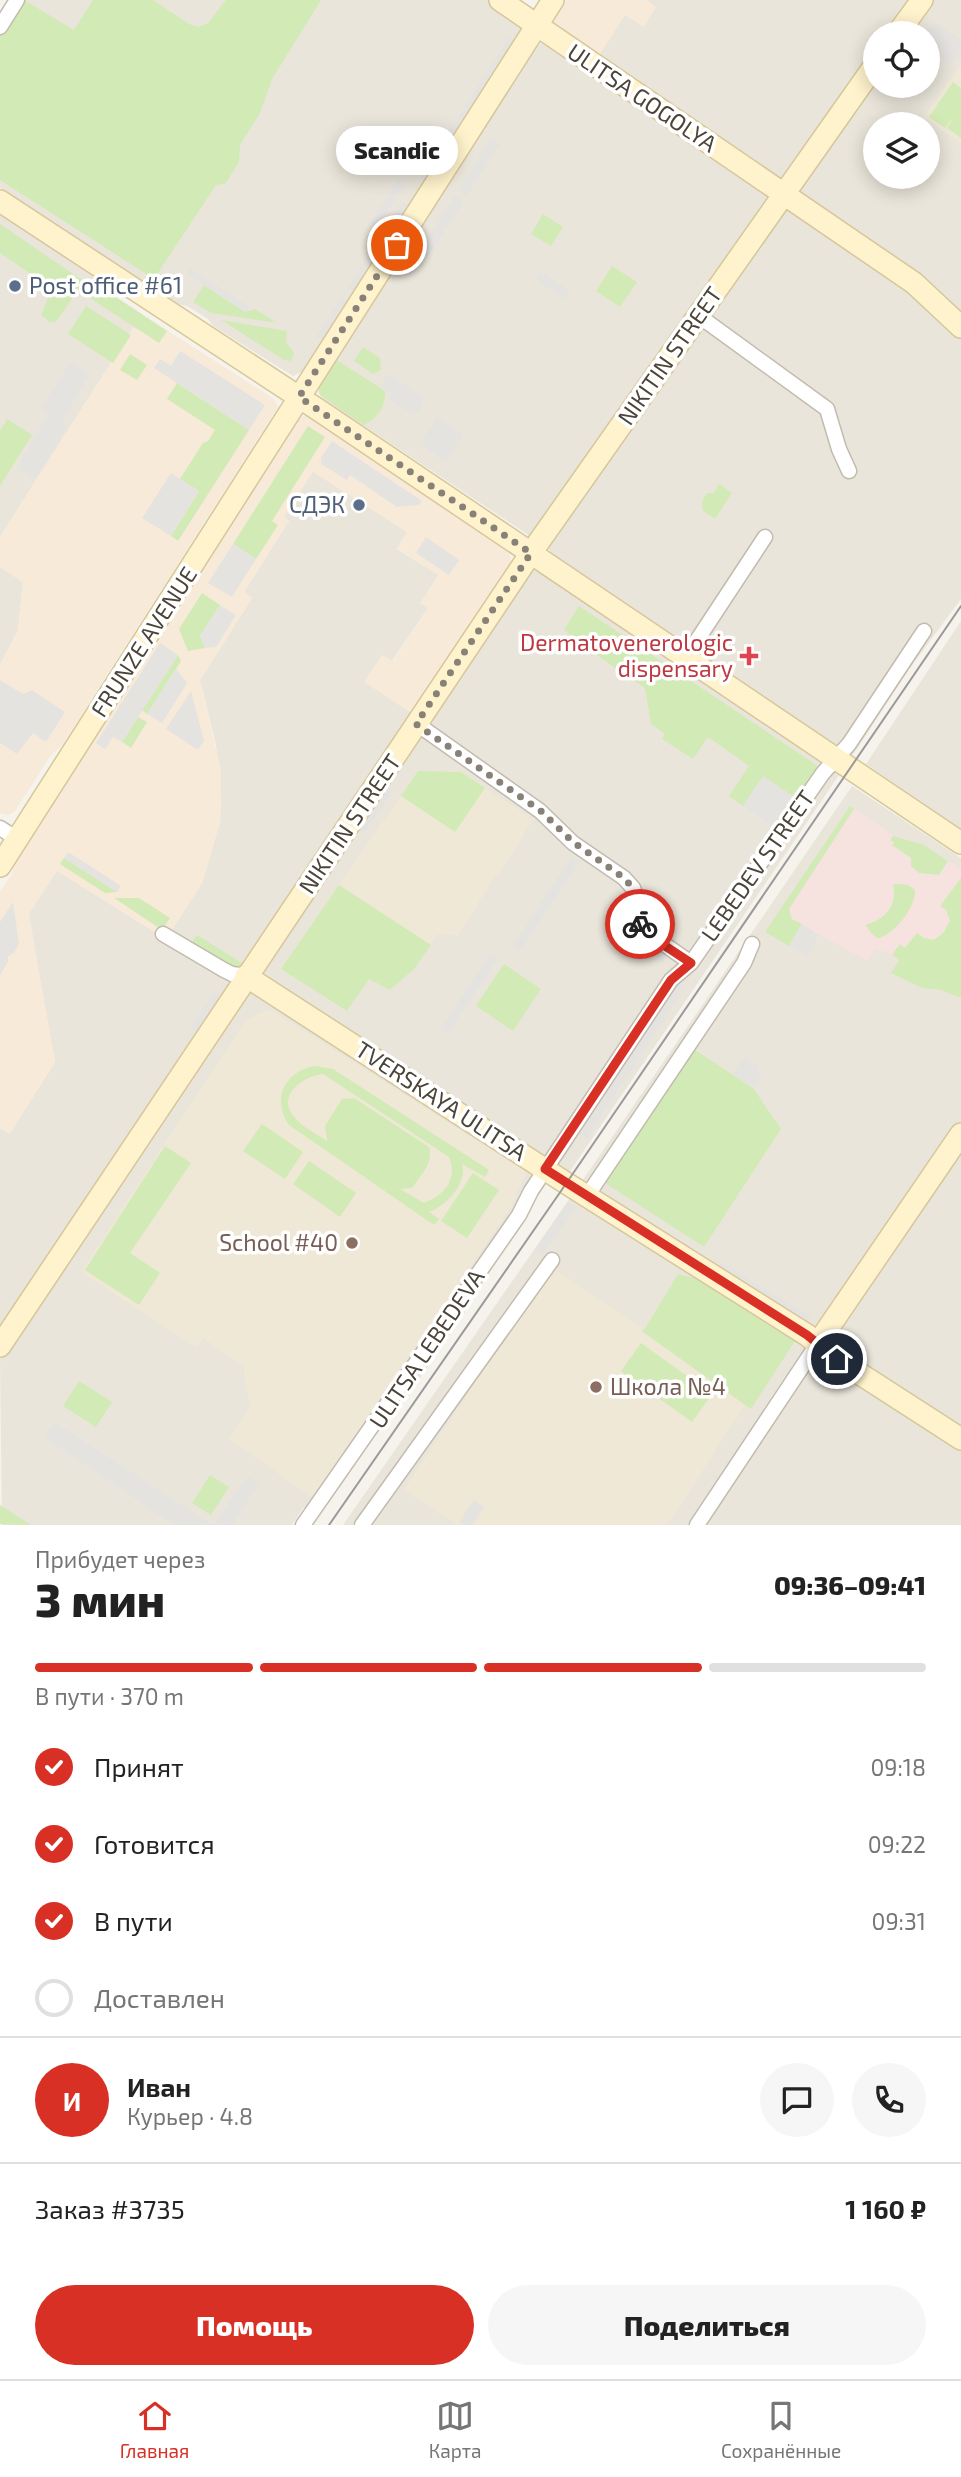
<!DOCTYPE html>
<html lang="ru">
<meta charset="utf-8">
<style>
:root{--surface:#fff;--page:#f6f6f6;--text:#222;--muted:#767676;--line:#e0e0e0;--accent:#d93025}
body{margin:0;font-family:"Exo 2",sans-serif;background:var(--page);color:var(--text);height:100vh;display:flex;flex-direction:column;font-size:26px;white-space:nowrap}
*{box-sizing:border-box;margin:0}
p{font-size:23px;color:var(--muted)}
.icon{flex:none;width:38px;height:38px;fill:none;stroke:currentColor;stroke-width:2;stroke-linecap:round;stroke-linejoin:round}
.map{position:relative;height:1525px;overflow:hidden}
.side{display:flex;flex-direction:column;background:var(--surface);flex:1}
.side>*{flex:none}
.tools{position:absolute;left:863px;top:21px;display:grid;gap:14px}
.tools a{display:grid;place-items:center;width:77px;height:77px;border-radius:50%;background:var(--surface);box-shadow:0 4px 18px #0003;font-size:35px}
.pin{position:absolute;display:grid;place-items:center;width:60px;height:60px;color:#fff;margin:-30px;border:4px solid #fff;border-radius:50%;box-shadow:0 2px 7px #0007}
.courier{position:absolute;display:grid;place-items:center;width:70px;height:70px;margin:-35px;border:5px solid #d93025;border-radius:50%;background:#fff;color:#222;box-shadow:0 2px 9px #0007}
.bubble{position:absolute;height:49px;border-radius:24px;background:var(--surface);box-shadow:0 4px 18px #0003;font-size:23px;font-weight:800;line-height:49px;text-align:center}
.summary em{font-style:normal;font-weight:800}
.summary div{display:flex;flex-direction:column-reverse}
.summary{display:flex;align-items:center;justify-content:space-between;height:119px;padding:0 35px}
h1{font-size:46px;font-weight:800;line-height:52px}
.bar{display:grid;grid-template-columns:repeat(4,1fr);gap:10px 7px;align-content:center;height:84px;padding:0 35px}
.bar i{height:9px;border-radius:5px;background:var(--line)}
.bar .on{background:var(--accent)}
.bar p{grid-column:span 4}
.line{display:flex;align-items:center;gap:18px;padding:0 35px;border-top:2px solid var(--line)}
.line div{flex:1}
.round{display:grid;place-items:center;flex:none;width:74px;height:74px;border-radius:37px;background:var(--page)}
ol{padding:0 35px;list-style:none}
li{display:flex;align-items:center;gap:21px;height:77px}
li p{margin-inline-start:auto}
li .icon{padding:7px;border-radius:50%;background:var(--accent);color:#fff;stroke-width:4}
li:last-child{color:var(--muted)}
li i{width:38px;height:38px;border:4px solid var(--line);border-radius:50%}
.button{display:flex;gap:14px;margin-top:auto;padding:14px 35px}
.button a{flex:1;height:80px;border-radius:42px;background:var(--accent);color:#fff;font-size:28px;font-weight:800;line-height:80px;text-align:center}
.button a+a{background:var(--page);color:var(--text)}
.menu{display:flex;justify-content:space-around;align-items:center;height:98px;border-top:2px solid var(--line);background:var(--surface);font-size:19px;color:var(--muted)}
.menu a{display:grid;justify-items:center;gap:4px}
.menu .on{color:var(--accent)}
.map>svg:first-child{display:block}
</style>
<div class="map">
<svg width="961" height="1525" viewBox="0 0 961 1525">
<rect width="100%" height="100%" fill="#f6f3ec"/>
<!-- residential -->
<path fill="#eae5da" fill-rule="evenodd" d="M24 0H492L522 24V28L303 371 293 376 213 326 208 319 187 306 177 304 0 188V35Z
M647 0H915L891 33H875V56L786 183 596 60 625 14 643 26Z
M930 0H961V316L798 195 797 190 875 78V86H928V33H906ZM875 124H928V177H875Z
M542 43 771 195 533 535 530 536 322 398 318 392 335 359 537 46Z
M787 205 917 290 948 329 961 338V599L910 668 852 756 552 555 549 549V546Z
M0 213 90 272 99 286 142 314 0 537Z
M313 471 407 532 397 549 439 575 428 608 392 661 413 714 247 962 235 969 172 930 202 883 220 822 221 798 216 745 200 680 252 598 244 592 289 521 284 517Z
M0 567 23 582 18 630 0 665Z
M531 571H539L839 775 566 1177 263 975V969Z
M961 621V829L866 764Z
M852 786 961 858V1121L816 1333 580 1184Z
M57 870 224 976 228 979 230 987 0 1333V1128L10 1133 55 1062 28 914Z
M248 992H252L533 1169 516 1213 312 1507 303 1508 292 1525H2L0 1359 237 1000Z
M961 1152V1430L826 1342Z
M572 1195 961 1449V1525H343Z"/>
<!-- commercial -->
<path fill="#f7ead8" d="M566 0H647L656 7 644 27 625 15 596 60 550 25Z
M142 314 274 399 278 407 63 744 50 756 15 811 9 815H4L0 813V665L18 630 23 582 0 567V537Z
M306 415 509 553 511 561 509 570 413 714 364 682 382 655 393 661 428 608 420 603 438 575 397 548 407 532 313 472 284 517 289 521 244 592 252 598 200 680 221 771V798L220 822 202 883 172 930 165 925 159 935 57 871 29 914 55 1062 9 1134 0 1128V892L12 874 16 859 296 420Z"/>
<!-- education -->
<path fill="#efe8d6" d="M961 64V143L924 117Z
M418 771 461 772 533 819 498 876 496 875 458 935 438 934 414 969 390 990 369 979 347 1011 281 969Z
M270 1009 526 1172 510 1209 312 1497 229 1439 251 1407 244 1378V1366L203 1338 196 1347 81 1272 246 1020Z
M551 1267 642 1328 641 1331 745 1405 667 1525H458L404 1490Z"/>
<!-- medical -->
<path fill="#f6e3e0" d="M850 806 897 838 924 845 961 869V998L941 990 922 988 891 973 898 960 887 952 875 949 868 961 820 935 808 957 765 932Z"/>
<!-- green -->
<path fill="#d2eab5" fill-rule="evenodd" d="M24 0 74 30 93 0H153L189 24 198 27 208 23 226 0H321L272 79 260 113 240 145 239 162 226 183 216 185 154 279 0 180V35Z
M953 82 961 88V138L947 128 955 116 945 128 929 117Z
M543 214 563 227 551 246 531 234Z
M0 224 82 280V284L56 322H50L41 315 50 293V287L0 253Z
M612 266 637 282 620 307 596 291Z
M204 285 245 312 255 309 277 323 211 313 193 302Z
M99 286 167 331 159 343 91 299Z
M86 306 131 335 113 363 68 334Z
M221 320 287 331 286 342 294 353 293 358 290 361 284 360Z
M363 347 380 358 381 370 373 374 354 361Z
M130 354 147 365 137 380 120 370Z
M335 359 385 391C386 407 377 419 363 425L320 395 318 387Z
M177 383 249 430 178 541 171 536 199 491 180 479 203 443 208 441 215 430 167 399Z
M7 419 32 435 0 486V431Z
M308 426 325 437 272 521 278 525 256 559 233 544Z
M719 484 732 493 715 519 702 510V501L707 493H714Z
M202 593 220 605 200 636 205 648 188 651 179 629Z
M579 606 815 764 818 769 797 799 763 777 743 806 729 796 749 766 708 737 693 759 662 739 665 734 651 724 645 688 582 645 583 643 564 630Z
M178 655 181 661 147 714 142 710Z
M138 717 147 722 131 748 122 742Z
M418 771 461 772 485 788 455 832 401 796Z
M850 806 854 809 789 909 792 919 802 924 789 946 765 932Z
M893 836 924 845 948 861 939 875 919 873 911 866V858L892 845 894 842 890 840Z
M64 858 117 892 105 893 60 864Z
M961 878V998L941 990 922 988 891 973 899 960 892 955 900 944 905 948 917 933 924 938 934 940 944 932 950 920 946 910 940 906Z
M893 884C902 884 908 883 915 890 916 907 894 935 878 938L873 935 865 925C885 920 898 905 893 884Z
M339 885 431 945 414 969 390 990 369 979 347 1011 281 969Z
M114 898H139L170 918 162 930Z
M197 935 245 965 235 969 192 942Z
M504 964 541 989 513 1031 476 1006Z
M692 1048 753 1088 781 1129 704 1247 602 1181Z
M315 1066 333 1069 489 1170 485 1177 462 1164C468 1183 446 1206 429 1212L439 1219 434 1225 289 1125C271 1099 285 1071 315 1066ZM323 1074 449 1157C458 1179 445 1195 424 1203L400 1189 412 1188C421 1175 434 1163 429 1147L354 1098 342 1099 325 1126 327 1141C317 1134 302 1127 295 1118 275 1097 302 1076 323 1074Z
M262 1124 303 1152 285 1179 243 1151Z
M165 1146 191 1163 130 1253 160 1273 139 1305 85 1270Z
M309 1161 356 1193 340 1217 293 1184Z
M473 1173 499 1190 467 1238 441 1221Z
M678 1274 694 1278 795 1341 751 1409 643 1332Z
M641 1343 712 1394 692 1422 621 1371Z
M79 1381 112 1402 96 1427 63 1406Z
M210 1475 229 1487 211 1515 192 1503Z
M0 1505 31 1525 0 1524Z"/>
<!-- parking -->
<path fill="#e5e3e0" d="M936 22 961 40V52L951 65 928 48V33Z
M509 37 515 41 425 182 419 178Z
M491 138 500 144 467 196 458 190Z
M397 180 405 185 378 227 370 222Z
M455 195 464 201 428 258 419 252Z
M403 202 409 206 355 291 348 287Z
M190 268 250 307 246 312 187 274Z
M540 271 570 290 565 299 535 279Z
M342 297 348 301 322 341 316 337Z
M180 351 265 405 249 430 154 368 160 359 171 366Z
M70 362 90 374 62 421 68 425 35 479 16 468 49 414 41 409Z
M388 374 422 396V405L415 416 388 399 392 393 381 386Z
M437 417 463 434 446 461 420 444Z
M332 441 422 501 419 505 397 507 350 475 347 480 321 464V458Z
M171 473 199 491 171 536 142 518Z
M426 537 459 560 449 575 416 553Z
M233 544 256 559 232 597 208 583Z
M220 605 236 615 216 647 205 648 200 636Z
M160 643 178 655 122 742 113 737 105 749 96 743Z
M176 669 187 683 162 723 147 714Z
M0 680 23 694 32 690 65 712 46 742 33 733 17 754 0 743Z
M191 691 204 741 198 750 166 729Z
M763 776 797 799 777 829 743 806Z
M384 788 392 793 364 834 357 829Z
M68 852 121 886 117 892 64 858Z
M572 856 580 861 519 952 512 947Z
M13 902 19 944 14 953 8 956V962L0 975V922Z
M802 924 819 935 808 957 789 946Z
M636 933 668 955 663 962 631 940Z
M490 954 498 959 448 1033 441 1028Z
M678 983 685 987 586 1140 579 1136Z
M214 992 223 997 199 1034 190 1028Z
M745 1056 757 1065 760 1078 753 1088 733 1074Z
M568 1202 576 1207 543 1255 535 1249Z
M721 1262 811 1317 805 1326 716 1270Z
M461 1309 465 1312 407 1397 403 1394Z
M54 1422 213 1525H174L44 1437Z
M249 1477 259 1484 232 1525H214L242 1483Z
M474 1500 484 1507 473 1525H463L459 1522Z"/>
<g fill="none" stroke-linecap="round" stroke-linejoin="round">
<defs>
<path id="street" d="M0 27 17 0
M699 316 827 409 839 449 849 471
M686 657 765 537
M417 724 540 811 573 843 624 878 633 888 637 899 641 928 691 963
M0 828 17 839
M163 934 224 970 232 974 246 976
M587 1196 744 963 752 944
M303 1525 519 1215 531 1191 671 980 691 963 823 773 849 744 924 631
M362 1525 552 1260
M697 1525 818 1343"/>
<path id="secondary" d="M500 0 914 283 961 327
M898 33 922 0
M0 201 320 411 961 843
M0 866 553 0
M246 976 566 1183 807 1335 837 1359 961 1439
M818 1343 961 1134
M0 1346 531 553 875 65"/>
</defs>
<!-- street casing -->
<use href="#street" stroke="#c2bbae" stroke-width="17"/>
<!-- secondary casing -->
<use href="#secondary" stroke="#d6c79b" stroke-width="24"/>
<!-- street -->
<use href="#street" stroke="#fff" stroke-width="14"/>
<!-- secondary -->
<use href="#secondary" stroke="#fff3cd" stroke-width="21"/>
<!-- tram -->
<path stroke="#9a9a9a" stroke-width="2" d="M329 1525 561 1191 961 606"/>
</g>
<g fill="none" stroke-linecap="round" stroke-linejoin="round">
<!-- done -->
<path stroke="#878178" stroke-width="7" stroke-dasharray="0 12.6" d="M397 245 299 397 531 553 416 724 541 811 573 842 624 878 633 888 637 899 640 924"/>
<!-- route -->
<path stroke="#d93025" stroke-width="9" d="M640 924 647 934 691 963 671 980 545 1169 807 1335 837 1359"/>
</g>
<!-- markers -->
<g fill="#5c6f8a" stroke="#fff" stroke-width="2.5">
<circle cx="15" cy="286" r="7"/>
<circle cx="359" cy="505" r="7"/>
</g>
<path fill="#e0444e" stroke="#fff" stroke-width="2.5" d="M745.5 645.5h7v7h7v7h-7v7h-7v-7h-7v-7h7z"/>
<g fill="#8d6e63" stroke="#fff" stroke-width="2.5">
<circle cx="352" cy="1243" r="7"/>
<circle cx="596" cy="1387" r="7"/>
</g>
<g text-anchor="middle" stroke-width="7" stroke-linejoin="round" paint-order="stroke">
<!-- street labels -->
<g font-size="23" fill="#4b4439" stroke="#fff">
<text transform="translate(642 98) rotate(34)" y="8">ULITSA GOGOLYA</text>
<text transform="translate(670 356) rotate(-55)" y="8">NIKITIN STREET</text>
<text transform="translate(144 642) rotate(-57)" y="8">FRUNZE AVENUE</text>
<text transform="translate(350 824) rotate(-56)" y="8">NIKITIN STREET</text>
<text transform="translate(758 866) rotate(-55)" y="8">LEBEDEV STREET</text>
<text transform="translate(441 1101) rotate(33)" y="8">TVERSKAYA ULITSA</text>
<text transform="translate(427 1349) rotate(-56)" y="8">ULITSA LEBEDEVA</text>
</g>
<!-- service labels -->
<g font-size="23" fill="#4e5e75" stroke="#fff" text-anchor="start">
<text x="29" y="294">Post office #61</text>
<text x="345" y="513" text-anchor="end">СДЭК</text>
</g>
<!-- health labels -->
<g font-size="23" fill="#be3a42" stroke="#fff" text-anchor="end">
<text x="733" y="651">Dermatovenerologic<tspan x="733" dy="26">dispensary</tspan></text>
</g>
<!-- education labels -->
<g font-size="23" fill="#785e54" stroke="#fff" text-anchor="end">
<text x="338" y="1251">School #40</text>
<text x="610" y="1395" text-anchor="start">Школа №4</text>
</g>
</g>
</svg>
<div class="tools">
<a><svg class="icon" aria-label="locate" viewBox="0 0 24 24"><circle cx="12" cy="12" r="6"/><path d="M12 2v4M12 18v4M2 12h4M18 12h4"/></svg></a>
<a><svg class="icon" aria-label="layers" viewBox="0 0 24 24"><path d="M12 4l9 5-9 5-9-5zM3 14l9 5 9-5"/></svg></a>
</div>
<div class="pin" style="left:397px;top:245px;background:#ea580c"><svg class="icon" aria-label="bag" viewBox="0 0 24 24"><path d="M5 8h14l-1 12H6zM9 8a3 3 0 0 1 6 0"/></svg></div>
<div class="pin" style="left:837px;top:1359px;background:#1f2937"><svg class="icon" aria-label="home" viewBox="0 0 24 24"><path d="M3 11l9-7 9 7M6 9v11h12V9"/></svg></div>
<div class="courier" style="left:640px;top:924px"><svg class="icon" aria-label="bike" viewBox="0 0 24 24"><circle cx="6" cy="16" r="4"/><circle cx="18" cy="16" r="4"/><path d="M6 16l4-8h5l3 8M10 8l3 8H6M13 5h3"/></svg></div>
<div class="bubble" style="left:336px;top:126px;width:122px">Scandic</div>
</div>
<section class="side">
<div class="summary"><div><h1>3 мин</h1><p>Прибудет через</p></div><em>09:36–09:41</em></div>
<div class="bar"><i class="on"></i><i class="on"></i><i class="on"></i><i></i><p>В пути · 370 m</p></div>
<ol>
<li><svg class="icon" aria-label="check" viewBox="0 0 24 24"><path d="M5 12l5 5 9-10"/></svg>Принят<p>09:18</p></li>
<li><svg class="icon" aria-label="check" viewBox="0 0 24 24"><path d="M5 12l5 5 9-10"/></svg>Готовится<p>09:22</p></li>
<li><svg class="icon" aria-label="check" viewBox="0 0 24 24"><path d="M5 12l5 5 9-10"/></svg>В пути<p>09:31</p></li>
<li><i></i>Доставлен</li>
</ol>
<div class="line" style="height:126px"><b class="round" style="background:var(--accent);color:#fff">И</b><div><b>Иван</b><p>Курьер · 4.8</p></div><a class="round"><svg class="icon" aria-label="chat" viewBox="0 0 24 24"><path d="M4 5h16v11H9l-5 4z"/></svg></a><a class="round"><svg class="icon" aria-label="phone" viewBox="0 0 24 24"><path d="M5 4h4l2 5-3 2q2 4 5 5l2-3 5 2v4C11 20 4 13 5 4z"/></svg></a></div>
<div class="line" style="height:91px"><div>Заказ #3735</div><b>1 160 ₽</b></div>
<div class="button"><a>Помощь</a><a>Поделиться</a></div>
</section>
<nav class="menu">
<a class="on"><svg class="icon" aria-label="home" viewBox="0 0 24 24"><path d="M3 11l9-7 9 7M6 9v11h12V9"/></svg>Главная</a>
<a><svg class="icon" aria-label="map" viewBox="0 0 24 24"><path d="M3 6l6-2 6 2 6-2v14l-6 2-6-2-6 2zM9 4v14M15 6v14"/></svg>Карта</a>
<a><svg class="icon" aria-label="saved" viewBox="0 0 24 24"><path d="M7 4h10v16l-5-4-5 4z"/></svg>Сохранённые</a>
</nav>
